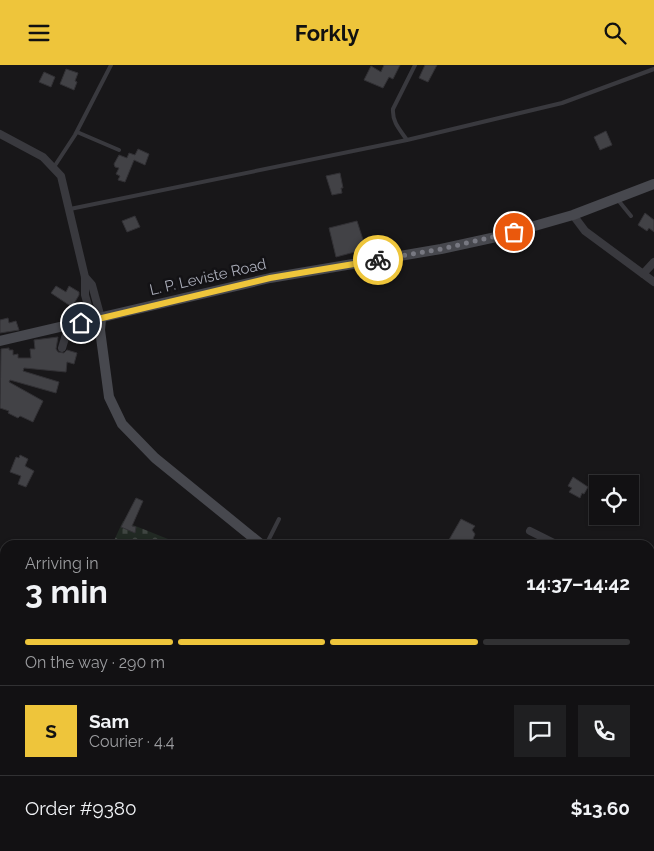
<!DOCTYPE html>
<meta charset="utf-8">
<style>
:root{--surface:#121113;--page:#1f1f21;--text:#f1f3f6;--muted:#9c9da0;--line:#313133;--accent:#eec53b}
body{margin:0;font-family:Raleway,sans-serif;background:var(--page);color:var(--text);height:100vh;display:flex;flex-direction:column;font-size:19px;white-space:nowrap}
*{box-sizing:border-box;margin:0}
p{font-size:16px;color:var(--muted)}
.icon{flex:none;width:28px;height:28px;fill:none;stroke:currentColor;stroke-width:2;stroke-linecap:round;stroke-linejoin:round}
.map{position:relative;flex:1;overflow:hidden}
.drawer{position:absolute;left:0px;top:475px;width:655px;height:311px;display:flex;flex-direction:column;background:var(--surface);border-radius:15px 15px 0 0;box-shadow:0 1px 4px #0004,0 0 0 1px var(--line)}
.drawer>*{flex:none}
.tools{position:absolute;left:589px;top:410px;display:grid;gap:10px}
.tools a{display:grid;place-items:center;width:50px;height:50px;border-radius:0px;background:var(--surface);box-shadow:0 1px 4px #0004,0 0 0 1px var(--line);font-size:25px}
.pin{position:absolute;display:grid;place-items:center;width:42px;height:42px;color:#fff;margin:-21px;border:2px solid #fff;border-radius:50%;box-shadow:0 1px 5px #0007}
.courier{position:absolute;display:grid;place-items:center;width:50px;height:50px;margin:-25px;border:4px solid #eec53b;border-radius:50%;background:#fff;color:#222;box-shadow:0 1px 6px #0007}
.overview em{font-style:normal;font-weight:700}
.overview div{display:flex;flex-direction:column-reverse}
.overview{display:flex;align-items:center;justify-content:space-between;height:85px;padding:0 25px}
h1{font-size:32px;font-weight:700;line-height:38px}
.bar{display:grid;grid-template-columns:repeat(4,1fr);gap:8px 5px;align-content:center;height:60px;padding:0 25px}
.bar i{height:6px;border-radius:4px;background:var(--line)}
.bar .active{background:var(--accent)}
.bar p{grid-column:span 4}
.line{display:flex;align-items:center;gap:12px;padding:0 25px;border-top:1px solid var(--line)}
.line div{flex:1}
.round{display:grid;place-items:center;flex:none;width:52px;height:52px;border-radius:0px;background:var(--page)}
header{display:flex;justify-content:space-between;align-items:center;height:65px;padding:0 25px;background:var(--accent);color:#111;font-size:22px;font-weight:700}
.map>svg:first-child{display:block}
</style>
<header><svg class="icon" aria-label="menu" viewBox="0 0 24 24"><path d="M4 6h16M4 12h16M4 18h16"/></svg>Forkly<svg class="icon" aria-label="search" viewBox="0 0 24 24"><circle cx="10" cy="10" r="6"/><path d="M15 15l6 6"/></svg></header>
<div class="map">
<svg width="654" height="786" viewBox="0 0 654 786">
<defs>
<pattern id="industrial-furrows" width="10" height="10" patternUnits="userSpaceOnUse" patternTransform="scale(1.25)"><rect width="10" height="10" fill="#242326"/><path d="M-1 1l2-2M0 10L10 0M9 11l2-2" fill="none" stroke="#414043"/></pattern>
<pattern id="cemetery-stones" width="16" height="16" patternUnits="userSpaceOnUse" patternTransform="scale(1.25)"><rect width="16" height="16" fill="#212923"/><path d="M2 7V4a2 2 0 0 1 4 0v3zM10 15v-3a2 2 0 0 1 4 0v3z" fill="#3f4541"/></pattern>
</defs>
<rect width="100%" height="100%" fill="#181719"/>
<!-- industrial -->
<path fill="url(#industrial-furrows)" d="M0 683 5 685V781H109L107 786H0Z"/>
<!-- cemetery -->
<path fill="url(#cemetery-stones)" d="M123 456 183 480H112Z
M0 508 5 510V685L0 683Z
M109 781H538L546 786H107Z"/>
<!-- building -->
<path fill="#424246" stroke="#323135" d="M384 0H400L393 14 389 12 383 23 364 15 371 1 381 7Z
M425 0H437L428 17 419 13Z
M66 4 78 8 75 16 77 17 74 25 60 19Z
M44 7 55 12 51 22 39 17Z
M606 66 612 80 600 85 594 72Z
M138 84 149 89 145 100 134 95 125 117 118 115 120 111 116 109 119 103 115 102 114 99 119 90 127 93 129 88 135 90Z
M340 108 343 123H341L342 128 332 130 326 111Z
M645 148 654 155V167L649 163 647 166 638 160Z
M135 151 140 162 127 167 122 156Z
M357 156 366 184 336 192 329 163Z
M56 221 66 227 69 221 79 227V230L72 242 51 228Z
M8 253 9 258 16 256 19 265 0 268V255Z
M58 272 56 284 58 287 64 288 67 285 77 288 74 299 67 297 66 307 24 303 23 306 59 317 56 328 10 315 9 317 43 336 33 357 20 351 18 353 8 348 9 346 0 343 1 284 9 283V285H13V290L18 289V293H31L30 284H35L34 275Z
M20 390 28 394 25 401 34 406 26 422 18 419 21 411 10 407 16 392 19 393Z
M573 412 588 422 584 429 582 428 580 433 569 427 572 423 568 421Z
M136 433 143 436 132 461 136 462 135 468 121 462Z
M461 454 475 461 472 465 475 469 473 474 484 480H446Z"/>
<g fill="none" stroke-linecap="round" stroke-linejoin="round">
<!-- lane -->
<path stroke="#39393e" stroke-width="4" d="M77 67 119 85
M407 75C400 65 392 57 393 44L415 0
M54 102 75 70 111 0
M618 135 631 151
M70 144 407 75 562 38 654 4
M266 480 279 454
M578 781 581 786"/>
<!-- street -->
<path stroke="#39393e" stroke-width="8" d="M0 69 43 92 61 111 85 212V230L92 255
M573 150 585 166 654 217
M643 209 654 197
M85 212 92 220 101 253
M62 283 69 260
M530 466 558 480
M650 502 654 495
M650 526 654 528
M0 551 5 554
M0 658 5 660
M248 781 256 786
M425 781 434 786
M125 786 128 781
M283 786 286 781
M411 786 413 781
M487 786 489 781"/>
<!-- secondary -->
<path stroke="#47484e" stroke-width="10" d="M101 253 100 265 109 332 122 359 155 393 262 480
M0 276 270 213 441 184 496 172 573 150 654 119"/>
<!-- highway -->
<path stroke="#65666f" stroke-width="14" d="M650 754 654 751
M610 786 616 781"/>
</g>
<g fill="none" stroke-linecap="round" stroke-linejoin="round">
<!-- done -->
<path stroke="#777881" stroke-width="5" stroke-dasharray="0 9" d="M378 195 441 184 514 167"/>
<!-- route -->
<path stroke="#eec53b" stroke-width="6" d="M81 258 270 213 378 195"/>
</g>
<g text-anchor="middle" stroke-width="5" stroke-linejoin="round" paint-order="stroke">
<!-- street labels -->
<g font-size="15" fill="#aaadb9" stroke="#131215">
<text transform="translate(208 212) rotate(-13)" y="5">L. P. Leviste Road</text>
</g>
</g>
</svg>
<div class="tools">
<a><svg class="icon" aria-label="locate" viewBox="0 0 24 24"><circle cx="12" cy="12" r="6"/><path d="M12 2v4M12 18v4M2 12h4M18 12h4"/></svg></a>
</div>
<div class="pin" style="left:514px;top:167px;background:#ea580c"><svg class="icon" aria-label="bag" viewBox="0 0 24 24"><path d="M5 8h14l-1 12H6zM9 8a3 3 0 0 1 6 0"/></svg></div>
<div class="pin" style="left:81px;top:258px;background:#1f2937"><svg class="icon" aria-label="home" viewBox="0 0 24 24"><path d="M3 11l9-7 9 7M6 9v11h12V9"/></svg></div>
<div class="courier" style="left:378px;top:195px"><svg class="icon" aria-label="bike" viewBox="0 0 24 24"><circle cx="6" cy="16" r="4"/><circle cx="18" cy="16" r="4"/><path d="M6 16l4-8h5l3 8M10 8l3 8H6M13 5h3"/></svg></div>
<section class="drawer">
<div class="overview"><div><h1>3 min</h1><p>Arriving in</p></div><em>14:37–14:42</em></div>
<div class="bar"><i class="active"></i><i class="active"></i><i class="active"></i><i></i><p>On the way · 290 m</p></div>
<div class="line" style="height:90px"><b class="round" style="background:var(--accent);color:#111">S</b><div><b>Sam</b><p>Courier · 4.4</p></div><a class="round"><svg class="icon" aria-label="chat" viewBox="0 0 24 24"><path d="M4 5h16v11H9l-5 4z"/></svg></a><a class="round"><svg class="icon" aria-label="phone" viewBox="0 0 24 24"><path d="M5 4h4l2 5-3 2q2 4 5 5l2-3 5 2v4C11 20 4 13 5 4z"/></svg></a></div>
<div class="line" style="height:65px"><div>Order #9380</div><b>$13.60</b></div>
</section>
</div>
